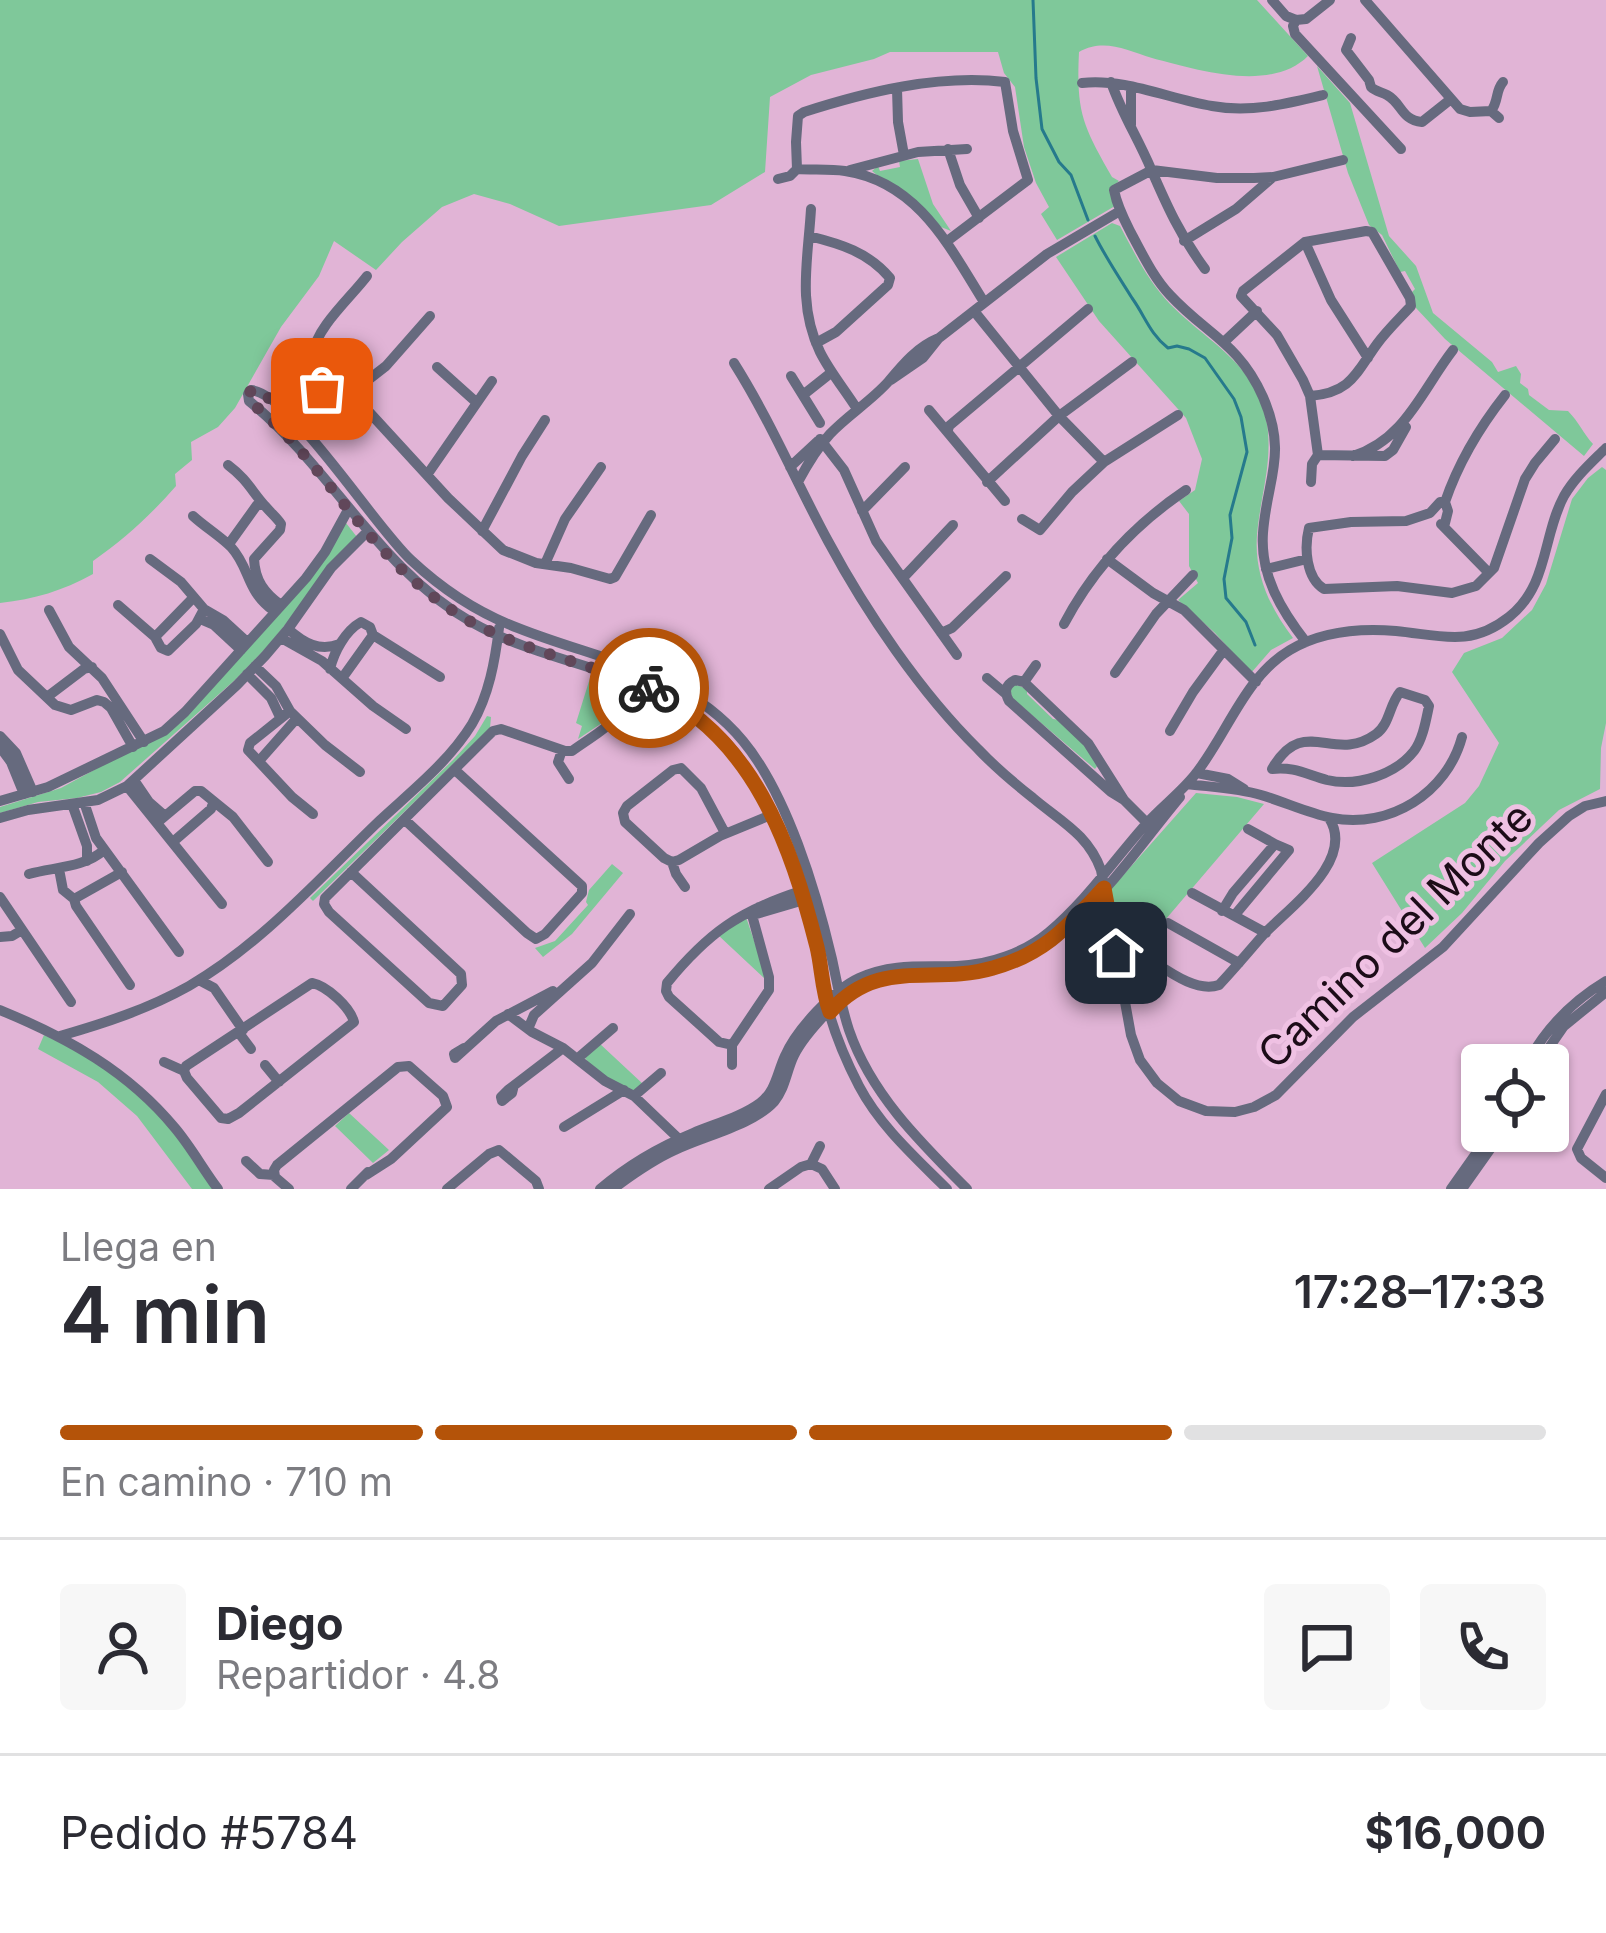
<!DOCTYPE html>
<html lang="es">
<meta charset="utf-8">
<style>
:root{--surface:#fff;--page:#f7f7f7;--text:#2b2b33;--muted:#7c7c81;--line:#e1e1e2;--accent:#b45309}
body{margin:0;font-family:Inter,sans-serif;background:var(--page);color:var(--text);height:100vh;display:flex;flex-direction:column;font-size:45px;white-space:nowrap}
*{box-sizing:border-box;margin:0}
p{font-size:39px;color:var(--muted)}
.icon{flex:none;width:66px;height:66px;fill:none;stroke:currentColor;stroke-width:2;stroke-linecap:round;stroke-linejoin:round}
.map{position:relative;height:1189px;overflow:hidden}
.details{display:flex;flex-direction:column;background:var(--surface);flex:1}
.details>*{flex:none}
.tools{position:absolute;left:1461px;top:1044px;display:grid;gap:24px}
.tools a{display:grid;place-items:center;width:108px;height:108px;border-radius:12px;background:var(--surface);box-shadow:0 3px 9px #0004;font-size:60px}
.pin{position:absolute;display:grid;place-items:center;width:102px;height:102px;color:#fff;margin:-51px;border-radius:24px;box-shadow:0 6px 18px #0006}
.courier{position:absolute;display:grid;place-items:center;width:120px;height:120px;margin:-60px;border:9px solid #b45309;border-radius:50%;background:#fff;color:#222;box-shadow:0 3px 15px #0007}
.summary em{font-style:normal;font-weight:600}
.summary div{display:flex;flex-direction:column-reverse}
.summary{display:flex;align-items:center;justify-content:space-between;height:204px;padding:0 60px}
h1{font-size:78px;font-weight:600;line-height:90px}
.bar{display:grid;grid-template-columns:repeat(4,1fr);gap:18px 12px;align-content:center;height:144px;padding:0 60px}
.bar i{height:15px;border-radius:9px;background:var(--line)}
.bar .selected{background:var(--accent)}
.bar p{grid-column:span 4}
.line{display:flex;align-items:center;gap:30px;padding:0 60px;border-top:3px solid var(--line)}
.line div{flex:1}
.round{display:grid;place-items:center;flex:none;width:126px;height:126px;border-radius:12px;background:var(--page)}
.map>svg:first-child{display:block}
</style>
<div class="map">
<svg width="1606" height="1189" viewBox="0 0 1606 1189">
<rect width="100%" height="100%" fill="#e1b4d6"/>
<!-- green -->
<path fill="#7fc89a" d="M0 0H1257L1308 56C1271 93 1197 70 1152 58 1126 50 1104 38 1079 52 1076 113 1083 126 1112 177L1119 181 1109 190 1115 206 1057 240 1041 214 1049 207 1036 183 1024 147 1015 87 1004 73 998 52H890L874 59 811 75 770 97 765 172 711 205 559 226 510 204 474 194 442 207 402 242 376 270 334 241 319 276 281 327 235 408 218 427 191 442 192 460 175 474 176 486C151 515 123 540 93 561V574C62 591 35 599 0 603Z
M1317 66 1350 103 1389 236 1416 266 1433 313 1492 362 1498 372 1516 366 1521 374 1520 383 1528 389 1529 395 1549 410 1568 411C1579 422 1583 433 1593 444L1584 456 1445 339 1416 308 1412 292 1415 289 1405 271 1400 272 1382 235 1369 225 1348 173Z
M918 159 933 204 951 231 941 227 872 171 878 166 880 171 900 167 899 161Z
M1112 223 1120 226C1135 254 1148 281 1170 304 1208 343 1256 362 1267 424 1273 462 1260 498 1257 535 1254 574 1270 608 1293 638L1271 650 1251 673 1215 633 1178 600 1198 583 1189 566V514L1179 501 1195 490 1202 459 1186 418 1099 321 1056 257Z
M1602 467 1606 470V723L1601 748 1600 789 1559 810 1505 861 1462 913 1425 948 1372 863 1465 803 1479 786 1499 743 1452 672 1464 653 1502 638 1532 610 1546 584 1572 499 1588 478Z
M346 523 357 537 267 647 236 679 120 782 101 792 77 798 38 802 0 813V807L61 788 180 723Z
M590 678 616 687 605 721 578 739 582 726 576 723Z
M1014 684 1027 689V694L1053 719 1059 720 1082 742 1098 765 1095 769 1012 698 1010 687Z
M487 716 491 717 490 728 313 901 310 898 453 760 475 736Z
M1196 793 1237 797 1264 804 1125 967 1111 889Z
M612 864 623 873 572 934 543 957 535 948 555 941 588 905 586 902 589 890Z
M746 917 766 976 764 978 718 935Z
M44 1035C92 1057 133 1086 169 1126 186 1144 200 1168 214 1189H192L137 1116 98 1082 38 1049Z
M599 1043 643 1084 633 1091C615 1083 596 1073 585 1058Z
M349 1113 389 1150 373 1163 335 1126Z"/>
<g fill="none" stroke-linecap="round" stroke-linejoin="round">
<!-- stream -->
<path stroke="#267a8c" stroke-width="3" d="M1033 0 1036 78 1042 129 1059 162 1071 175 1088 220
M1095 236C1106 258 1119 277 1132 298 1145 316 1150 334 1168 348L1177 346 1189 349 1205 358 1234 399 1241 417 1247 452 1230 515 1232 538 1224 579 1226 598 1246 622 1255 645"/>
<!-- minor -->
<path stroke="#666a7e" stroke-width="10" d="M1272 0 1286 16 1296 20
M1365 0 1460 109 1470 112 1491 111 1499 118
M1296 20 1293 26 1295 34 1401 149
M1296 20 1306 19 1330 0
M1351 38 1346 50 1369 80 1371 87C1375 91 1381 92 1387 95 1402 103 1401 120 1422 122L1451 99
M1111 82C1122 114 1138 138 1151 169 1167 206 1180 235 1205 269
M1082 83C1125 78 1169 99 1212 106 1250 113 1286 104 1323 95
M1131 87V125
M897 89 898 122 904 155
M1491 111C1499 101 1495 91 1503 82
M948 149 960 185 979 218
M797 169 796 142 798 116 804 112C866 92 939 74 1005 82L1013 131 1028 180 946 242
M850 170 918 152 967 149
M778 179 790 176 797 169C813 170 830 169 845 171 918 182 949 246 984 302
M811 209C808 260 797 304 820 352 830 372 845 390 857 409
M809 236C841 244 868 252 890 278L888 285 836 332 816 343
M1184 241 1236 209 1273 177
M1305 242 1331 300 1368 358
M367 276C352 296 315 329 314 352L448 498 503 550 536 563 571 568 610 579 615 577 651 515
M974 311 1059 416 1104 462
M1225 341 1257 311
M734 363C770 420 796 482 828 541 866 612 921 693 978 749 995 767 1014 783 1033 798 1060 821 1088 834 1101 870L1131 1035 1140 1060 1157 1083 1179 1101 1206 1111 1235 1112 1254 1107 1276 1095 1353 1017 1443 947 1539 843 1569 816 1585 806 1606 801
M437 367 476 402
M791 376 820 423
M891 380 923 358 939 338
M803 395 832 372
M1310 396C1351 393 1356 373 1377 344 1387 330 1400 318 1411 306L1410 298 1372 232 1366 231 1305 242 1243 291 1241 296 1277 335 1303 380 1310 396 1318 455 1312 464 1311 482
M929 410 1005 501
M286 411 314 390 348 387 368 380 386 366 430 316
M948 430 949 426 1088 309
M820 439 844 470 876 541 957 655
M1318 455 1385 456 1393 450 1406 427
M1353 456C1405 440 1422 390 1453 350
M228 465C248 480 252 492 266 507 271 513 277 518 281 524L280 530 254 559C255 580 264 593 281 605
M790 467 818 441
M427 475 492 381
M798 482C807 465 817 448 830 434 848 415 871 401 888 382 903 364 917 347 939 338L1047 254 1120 211
M987 482 1059 416 1132 362
M1445 502H1440L1430 513 1406 521 1351 522 1309 528C1304 548 1306 578 1324 589L1397 586 1452 593 1476 586 1494 568 1525 479 1535 463 1555 439
M862 511 905 467
M193 516C205 527 220 536 231 547 251 569 245 590 274 611
M1022 519 1040 530 1072 492 1104 462 1178 415
M1441 524 1489 573
M1444 527 1448 511 1445 502C1459 461 1479 428 1505 395
M482 531 522 456 545 420
M229 544 257 505H262
M150 559 181 582 204 609 223 620 247 642
M1107 559 1153 593 1184 610 1256 682
M545 564 565 519 601 467
M1266 569 1307 559
M903 578 953 525
M118 605 155 637 161 648 168 651 196 624 204 609
M49 610 69 647 102 678 144 742
M200 619 214 625 241 650
M1064 624C1093 569 1134 525 1186 490
M288 629C304 643 319 652 340 644
M941 633 952 628 1006 576
M0 634 18 670 55 705 71 710 97 700 104 702 111 708 133 747
M155 637 193 598
M281 638 322 661 373 706 406 729
M1306 642C1281 610 1260 575 1263 533 1267 478 1288 455 1263 397 1239 343 1206 334 1170 295 1153 277 1143 255 1131 233 1124 219 1117 206 1114 190L1152 170 1217 178H1254L1273 177 1343 160
M1036 665 1024 682 1015 680C1005 685 1004 692 1009 701L1111 792 1124 800
M255 666 276 686 290 711 325 745 360 772
M330 669C334 652 345 631 361 622L370 627 373 635 440 677
M1115 673 1156 614 1193 575
M247 674 271 698 280 717
M343 677 373 635
M987 678 1006 694
M1024 682 1088 743 1124 800 1151 827
M1400 692 1425 700 1429 706C1426 720 1423 739 1414 751 1395 775 1357 787 1327 780 1308 775 1293 766 1272 769 1304 713 1333 765 1376 734 1390 724 1389 705 1400 692Z
M47 697 84 669 92 667
M290 711 250 743 248 750 292 797 313 814
M609 722 625 679
M1170 731 1193 692 1223 651
M0 736 16 753 33 792
M0 747 11 762 24 794
M562 750 558 762 569 779
M259 761 297 718
M1197 773 1228 779 1244 789
M134 780 149 802 165 816
M1187 784C1211 787 1238 788 1261 795 1285 802 1307 813 1332 818 1390 829 1447 793 1462 737
M127 786 222 904
M0 801 48 787 164 731 185 712 306 578 325 552 349 508
M84 802 96 838 179 952
M72 804 87 846V861
M0 818 28 810 98 800 127 786 237 685 265 656 288 629 331 568 367 532
M405 820 527 933 536 939 545 934 582 893V886L455 770
M158 822 195 791H201L233 817 268 862
M1248 829 1275 844
M725 833 701 788 681 768 673 770 627 806 623 813 625 822 664 858 672 862 679 860 720 836 771 815
M174 841 211 809 213 803
M672 862 676 874 685 887
M59 869 63 890 74 899 76 906 130 985
M351 872 461 974 462 985 443 1006 429 1003 329 912 324 904 325 898 493 731 501 729 565 751H572C607 726 620 724 635 682
M29 874C54 867 84 868 104 850
M1192 893 1266 933
M0 897 71 1002
M74 899 122 872
M1222 911 1233 893 1275 844 1289 850 1234 916
M753 915 804 900
M1168 923 1239 963
M0 937 12 936 22 930
M1140 953C1162 966 1194 994 1219 985 1235 968 1249 951 1264 934 1290 907 1356 860 1329 818
M199 980 214 988 243 1030
M312 983C327 986 350 1007 354 1022L239 1113 228 1119 221 1118 187 1078 184 1071 186 1066Z
M0 1010C68 1038 128 1071 175 1128 191 1147 203 1169 218 1189
M508 1014 532 1032 563 1048 605 1081 634 1096 679 1139
M528 1029 534 1015 592 963 630 914
M239 1033 251 1049
M60 1036C105 1023 148 1009 189 986 260 945 317 881 376 824 409 793 448 763 472 724 489 695 495 661 499 628
M732 1045 719 1042 669 997 666 991 667 983C708 933 739 911 801 891
M464 1048 454 1054 455 1058 496 1021 553 991
M578 1058 613 1028
M164 1062 184 1071
M265 1065 279 1082
M732 1065V1045L769 990V977L752 915 759 907
M1526 1065C1545 1029 1571 1002 1606 981
M1537 1065 1564 1026 1606 992
M513 1089 512 1093 502 1101 501 1097 508 1090 563 1048
M1606 1094 1577 1149 1581 1158 1606 1178
M634 1096 661 1073
M564 1127 624 1090
M246 1161 260 1174 274 1175
M811 1164 822 1169 835 1189
M289 1189 275 1177 274 1170 277 1165 398 1067 409 1066 443 1096 447 1107 391 1159 366 1175
M351 1189 368 1172
M447 1189 489 1154 499 1150 536 1181 539 1189
M600 1189C628 1165 659 1147 693 1133 714 1124 741 1117 760 1103 776 1091 777 1073 785 1056 796 1030 833 990 859 978 892 963 922 967 957 966 989 965 1024 953 1049 932 1086 901 1114 860 1146 824 1162 806 1183 791 1197 772 1228 732 1245 677 1290 650 1322 631 1360 628 1396 631 1439 635 1470 648 1509 617 1549 585 1542 537 1564 496 1575 477 1591 463 1606 448
M613 1189C633 1174 653 1160 675 1150 704 1136 753 1125 774 1102 784 1090 786 1075 792 1060 800 1039 838 997 859 987 897 967 936 979 976 972 1068 956 1124 864 1180 797
M769 1189 801 1167 811 1164 820 1146
M947 1189C915 1157 880 1126 859 1086 845 1059 833 1030 826 1001 822 984 821 965 817 947 802 882 778 809 737 755 673 670 560 672 473 623 378 569 332 468 249 401L248 394 251 390C292 394 374 526 411 560 442 589 478 613 518 628 598 660 684 670 743 741 787 794 816 891 832 959 837 982 841 1006 849 1030 871 1094 920 1142 967 1189
M1451 1189 1492 1131
M1462 1189 1503 1131"/>
</g>
<g fill="none" stroke-linecap="round" stroke-linejoin="round">
<!-- done -->
<path stroke="#61475a" stroke-width="12" stroke-dasharray="0 21.6" d="M322 389 302 396 286 411 259 391 251 390 248 397 249 401C312 450 350 523 410 577 430 595 453 613 477 625 531 653 593 665 649 688"/>
<!-- route -->
<path stroke="#b45309" stroke-width="15" d="M649 688C753 735 791 844 817 947 822 968 822 991 830 1012 879 956 932 986 993 968 1045 954 1069 925 1104 888L1116 953"/>
</g>
<g text-anchor="middle" stroke-width="10" stroke-linejoin="round" paint-order="stroke">
<!-- street labels -->
<g font-size="42" fill="#1c0c18" stroke="#efc1e3">
<text transform="translate(1395 935) rotate(-44)" y="15">Camino del Monte</text>
</g>
</g>
</svg>
<div class="tools">
<a><svg class="icon" aria-label="locate" viewBox="0 0 24 24"><circle cx="12" cy="12" r="6"/><path d="M12 2v4M12 18v4M2 12h4M18 12h4"/></svg></a>
</div>
<div class="pin" style="left:322px;top:389px;background:#ea580c"><svg class="icon" aria-label="bag" viewBox="0 0 24 24"><path d="M5 8h14l-1 12H6zM9 8a3 3 0 0 1 6 0"/></svg></div>
<div class="pin" style="left:1116px;top:953px;background:#1f2937"><svg class="icon" aria-label="home" viewBox="0 0 24 24"><path d="M3 11l9-7 9 7M6 9v11h12V9"/></svg></div>
<div class="courier" style="left:649px;top:688px"><svg class="icon" aria-label="bike" viewBox="0 0 24 24"><circle cx="6" cy="16" r="4"/><circle cx="18" cy="16" r="4"/><path d="M6 16l4-8h5l3 8M10 8l3 8H6M13 5h3"/></svg></div>
</div>
<section class="details">
<div class="summary"><div><h1>4 min</h1><p>Llega en</p></div><em>17:28–17:33</em></div>
<div class="bar"><i class="selected"></i><i class="selected"></i><i class="selected"></i><i></i><p>En camino · 710 m</p></div>
<div class="line" style="height:216px"><a class="round"><svg class="icon" aria-label="person" viewBox="0 0 24 24"><circle cx="12" cy="8" r="4"/><path d="M4 21q1-7 8-7t8 7"/></svg></a><div><b>Diego</b><p>Repartidor · 4.8</p></div><a class="round"><svg class="icon" aria-label="chat" viewBox="0 0 24 24"><path d="M4 5h16v11H9l-5 4z"/></svg></a><a class="round"><svg class="icon" aria-label="phone" viewBox="0 0 24 24"><path d="M5 4h4l2 5-3 2q2 4 5 5l2-3 5 2v4C11 20 4 13 5 4z"/></svg></a></div>
<div class="line" style="height:156px"><div>Pedido #5784</div><b>$16,000</b></div>
</section>
